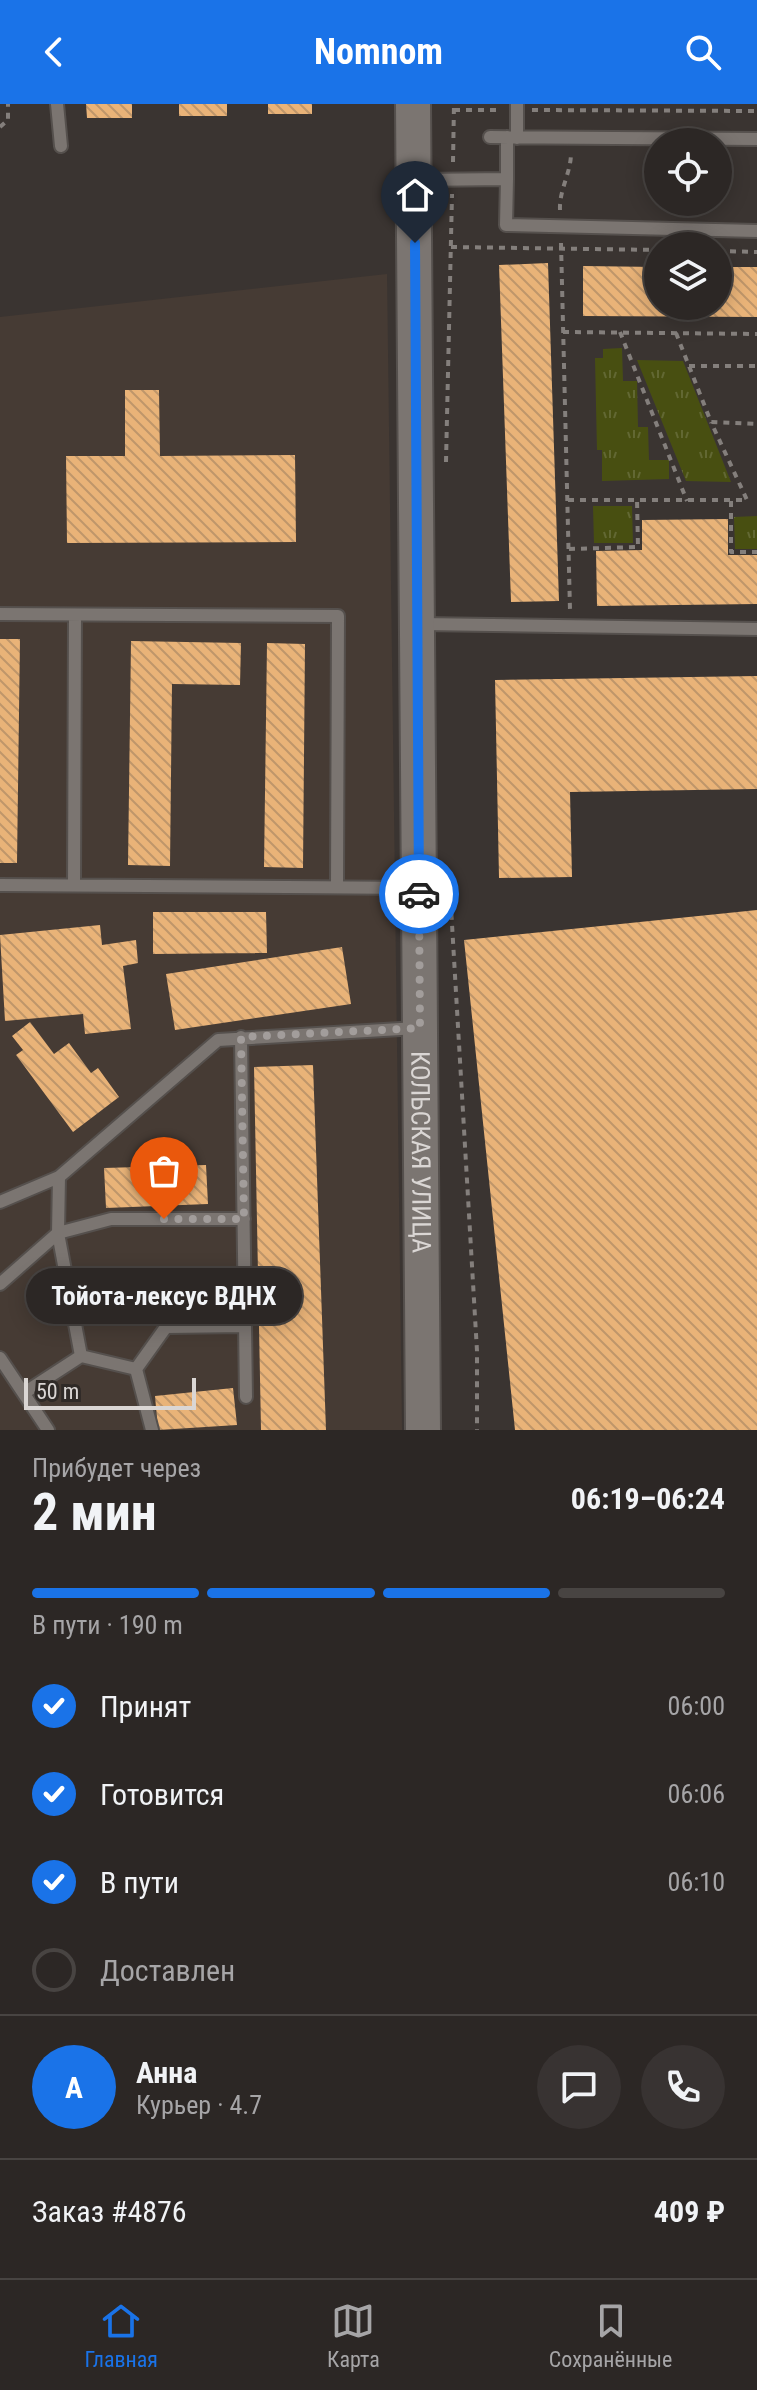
<!DOCTYPE html>
<html lang="ru">
<meta charset="utf-8">
<style>
:root{--surface:#2c2725;--page:#383332;--text:#f1f3f6;--muted:#a6a5a7;--line:#484442;--accent:#1a73e8}
body{margin:0;font-family:"Roboto Condensed",sans-serif;background:var(--page);color:var(--text);height:100vh;display:flex;flex-direction:column;font-size:30px;white-space:nowrap}
*{box-sizing:border-box;margin:0}
p{font-size:26px;color:var(--muted)}
.icon{flex:none;width:44px;height:44px;fill:none;stroke:currentColor;stroke-width:2;stroke-linecap:round;stroke-linejoin:round}
.map{position:relative;height:1326px;overflow:hidden}
.details{display:flex;flex-direction:column;background:var(--surface);flex:1}
.details>*{flex:none}
.tools{position:absolute;left:644px;top:24px;display:grid;gap:16px}
.tools a{display:grid;place-items:center;width:88px;height:88px;border-radius:50%;background:var(--surface);box-shadow:0 4px 20px #0003,0 0 0 2px var(--line);font-size:40px}
.scale{position:absolute;left:24px;bottom:20px;width:172px;box-sizing:border-box;padding-left:8px;border:4px solid #dad6d4;border-top:0;font-size:22px;line-height:28px;white-space:nowrap;color:#dad6d4;-webkit-text-stroke:6px #2f2a27;paint-order:stroke}
.pin{position:absolute;display:grid;place-items:center;width:68px;height:68px;color:#fff;margin:-82px -34px;border-radius:50% 50% 50% 0;rotate:-45deg;box-shadow:0 0 8px #0007}
.pin .icon{rotate:45deg}
.courier{position:absolute;display:grid;place-items:center;width:80px;height:80px;margin:-40px;border:6px solid #1a73e8;border-radius:50%;background:#fff;color:#222;box-shadow:0 2px 10px #0007}
.bubble{position:absolute;height:56px;border-radius:28px;background:var(--surface);box-shadow:0 4px 20px #0003,0 0 0 2px var(--line);font-size:26px;font-weight:700;line-height:56px;text-align:center}
.head em{font-style:normal;font-weight:700}
.head div{display:flex;flex-direction:column-reverse}
.head{display:flex;align-items:center;justify-content:space-between;height:136px;padding:0 32px}
h1{font-size:52px;font-weight:700;line-height:60px}
.bar{display:grid;grid-template-columns:repeat(4,1fr);gap:12px 8px;align-content:center;height:96px;padding:0 32px}
.bar i{height:10px;border-radius:6px;background:var(--line)}
.bar .current{background:var(--accent)}
.bar p{grid-column:span 4}
.line{display:flex;align-items:center;gap:20px;padding:0 32px;border-top:2px solid var(--line)}
.line div{flex:1}
.round{display:grid;place-items:center;flex:none;width:84px;height:84px;border-radius:42px;background:var(--page)}
ol{padding:0 32px;list-style:none}
li{display:flex;align-items:center;gap:24px;height:88px}
li p{margin-inline-start:auto}
li .icon{padding:8px;border-radius:50%;background:var(--accent);color:#fff;stroke-width:4}
li:last-child{color:var(--muted)}
li i{width:44px;height:44px;border:4px solid var(--line);border-radius:50%}
header{display:flex;justify-content:space-between;align-items:center;height:104px;padding:0 32px;background:var(--accent);color:#fff;font-size:36px;font-weight:700}
.tab-bar{display:flex;justify-content:space-around;align-items:center;height:112px;border-top:2px solid var(--line);background:var(--surface);font-size:22px;color:var(--muted)}
.tab-bar a{display:grid;justify-items:center;gap:4px}
.tab-bar .current{color:var(--accent)}
.map>svg:first-child{display:block}
</style>
<header><svg class="icon" aria-label="back" viewBox="0 0 24 24"><path d="M15 5l-7 7 7 7"/></svg>Nomnom<svg class="icon" aria-label="search" viewBox="0 0 24 24"><circle cx="10" cy="10" r="6"/><path d="M15 15l6 6"/></svg></header>
<div class="map">
<svg width="757" height="1326" viewBox="0 0 757 1326">
<defs>
<pattern id="park-tufts" width="24" height="20" patternUnits="userSpaceOnUse" patternTransform="scale(2)"><rect width="24" height="20" fill="#484f11"/><path d="M3 7l-1-3M5 7V3M7 7l1-3M15 17l-1-3M17 17v-4M19 17l1-3" fill="none" stroke="#626833"/></pattern>
<pattern id="building-back-hatch" width="6" height="6" patternUnits="userSpaceOnUse" patternTransform="scale(2)"><rect width="6" height="6" fill="#e9b378"/><path d="M-1 5l2 2M0 0l6 6M5-1l2 2" fill="none" stroke="#bf966a"/></pattern>
</defs>
<rect width="100%" height="100%" fill="#3a3431"/>
<!-- built -->
<path fill="#463b34" d="M387 170 402 1326H0V213Z"/>
<!-- park -->
<path fill="url(#park-tufts)" d="M622 244 623 277H637L638 323H648L649 356H669V375L602 377V346H597L595 254H603V245Z
M637 256 683 257 731 378 686 377Z
M593 402H632L633 439H594Z
M757 412V445H735L734 413Z"/>
<!-- building -->
<path fill="url(#building-back-hatch)" d="M86 0H132V14H87Z
M179 0H227V12H179Z
M268 0H312V10H268Z
M548 159 559 497 511 498 499 161Z
M583 162 658 163V202H718V163H757V213L583 212Z
M125 286H159L160 352 295 351 296 438 67 439 66 352H125Z
M728 415V451H757V500L597 502 596 447 642 446V416Z
M0 535H20L17 759H0Z
M131 537 241 539 240 581 172 580 170 762 128 761Z
M267 539 305 540 303 764 264 763Z
M757 572V685L570 688 572 773 499 774 495 576Z
M757 806V1326H515L464 836Z
M153 808H266L267 849 153 850Z
M100 821 102 841 136 836 138 859 123 862 131 925 85 930 83 910 5 917 0 831Z
M342 843 351 900 175 926 166 870Z
M30 918 54 950 69 939 91 969 98 964 119 993 73 1028 16 951 23 946 12 932Z
M313 961 326 1326H261L254 963Z
M206 1061 208 1100 106 1104 104 1064Z
M233 1284 237 1321 158 1326 155 1292Z"/>
<g fill="none" stroke-linecap="round" stroke-linejoin="round">
<defs>
<path id="service" d="M57 0 61 42
M490 33 757 35
M517 34V0
M507 75V33
M417 76 507 75 506 121 757 127
M0 510 338 512 337 783
M421 520 757 525
M0 781 416 784
M74 781 75 511
M241 933 246 1293
M0 1098 59 1073 218 936 417 924
M0 1180 58 1129 59 1073
M81 1252 136 1265 152 1326
M0 1254 48 1326
M136 1265 166 1223 245 1222
M24 1289 81 1252 58 1129 111 1115H244"/>
<g id="secondary">
<path id="s1" d="M413 0 423 1326"/>
</g>
</defs>
<!-- service casing -->
<use href="#service" stroke="#55504d" stroke-width="16"/>
<!-- secondary casing -->
<use href="#secondary" stroke="#55504d" stroke-width="38"/>
<!-- path -->
<path stroke="#847f7c" stroke-width="4" stroke-dasharray="6 6" stroke-linecap="butt" d="M454 6H499
M532 6 757 7
M0 23 8 16V0
M453 58 454 0
M560 106C559 86 571 69 571 49
M561 139 570 506
M451 143 658 146
M718 147 757 148
M563 228 757 230
M620 228 687 397
M676 229 711 318 757 320
M689 262H757
M446 358 452 90
M568 396H747L711 318
M731 397V448H757
M569 445 638 443 637 396
M450 786 477 1247V1326"/>
<!-- service -->
<use href="#service" stroke="#7b7571" stroke-width="12"/>
<!-- secondary -->
<use href="#secondary" stroke="#7b7571" stroke-width="34"/>
</g>
<g fill="none" stroke-linecap="round" stroke-linejoin="round">
<!-- done -->
<path stroke="#a29d9b" stroke-width="8" stroke-dasharray="0 14.4" d="M164 1115H244L241 933 420 924 419 790"/>
<!-- route -->
<path stroke="#1a73e8" stroke-width="10" d="M415 139 419 790"/>
</g>
<g text-anchor="middle" stroke-width="8" stroke-linejoin="round" paint-order="stroke">
<!-- street labels -->
<g font-size="26" fill="#dad6d4" stroke="#2f2a27">
<text dy="9" stroke="none"><textPath href="#s1" startOffset="1048">КОЛЬСКАЯ УЛИЦА</textPath></text>
</g>
</g>
</svg>
<div class="tools">
<a><svg class="icon" aria-label="locate" viewBox="0 0 24 24"><circle cx="12" cy="12" r="6"/><path d="M12 2v4M12 18v4M2 12h4M18 12h4"/></svg></a>
<a><svg class="icon" aria-label="layers" viewBox="0 0 24 24"><path d="M12 4l9 5-9 5-9-5zM3 14l9 5 9-5"/></svg></a>
</div>
<div class="scale">50 m</div>
<div class="pin" style="left:164px;top:1115px;background:#ea580c"><svg class="icon" aria-label="bag" viewBox="0 0 24 24"><path d="M5 8h14l-1 12H6zM9 8a3 3 0 0 1 6 0"/></svg></div>
<div class="pin" style="left:415px;top:139px;background:#1f2937"><svg class="icon" aria-label="home" viewBox="0 0 24 24"><path d="M3 11l9-7 9 7M6 9v11h12V9"/></svg></div>
<div class="courier" style="left:419px;top:790px"><svg class="icon" aria-label="car" viewBox="0 0 24 24"><path d="M5 17H2v-5l4-1 3-4h7l3 4 3 1v5h-3M9 17h6M6 11h13"/><circle cx="7" cy="17" r="2"/><circle cx="17" cy="17" r="2"/></svg></div>
<div class="bubble" style="left:26px;top:1164px;width:276px">Тойота-лексус ВДНХ</div>
</div>
<section class="details">
<div class="head"><div><h1>2 мин</h1><p>Прибудет через</p></div><em>06:19–06:24</em></div>
<div class="bar"><i class="current"></i><i class="current"></i><i class="current"></i><i></i><p>В пути · 190 m</p></div>
<ol>
<li><svg class="icon" aria-label="check" viewBox="0 0 24 24"><path d="M5 12l5 5 9-10"/></svg>Принят<p>06:00</p></li>
<li><svg class="icon" aria-label="check" viewBox="0 0 24 24"><path d="M5 12l5 5 9-10"/></svg>Готовится<p>06:06</p></li>
<li><svg class="icon" aria-label="check" viewBox="0 0 24 24"><path d="M5 12l5 5 9-10"/></svg>В пути<p>06:10</p></li>
<li><i></i>Доставлен</li>
</ol>
<div class="line" style="height:144px"><b class="round" style="background:var(--accent);color:#fff">А</b><div><b>Анна</b><p>Курьер · 4.7</p></div><a class="round"><svg class="icon" aria-label="chat" viewBox="0 0 24 24"><path d="M4 5h16v11H9l-5 4z"/></svg></a><a class="round"><svg class="icon" aria-label="phone" viewBox="0 0 24 24"><path d="M5 4h4l2 5-3 2q2 4 5 5l2-3 5 2v4C11 20 4 13 5 4z"/></svg></a></div>
<div class="line" style="height:104px"><div>Заказ #4876</div><b>409 ₽</b></div>
</section>
<nav class="tab-bar">
<a class="current"><svg class="icon" aria-label="home" viewBox="0 0 24 24"><path d="M3 11l9-7 9 7M6 9v11h12V9"/></svg>Главная</a>
<a><svg class="icon" aria-label="map" viewBox="0 0 24 24"><path d="M3 6l6-2 6 2 6-2v14l-6 2-6-2-6 2zM9 4v14M15 6v14"/></svg>Карта</a>
<a><svg class="icon" aria-label="saved" viewBox="0 0 24 24"><path d="M7 4h10v16l-5-4-5 4z"/></svg>Сохранённые</a>
</nav>
